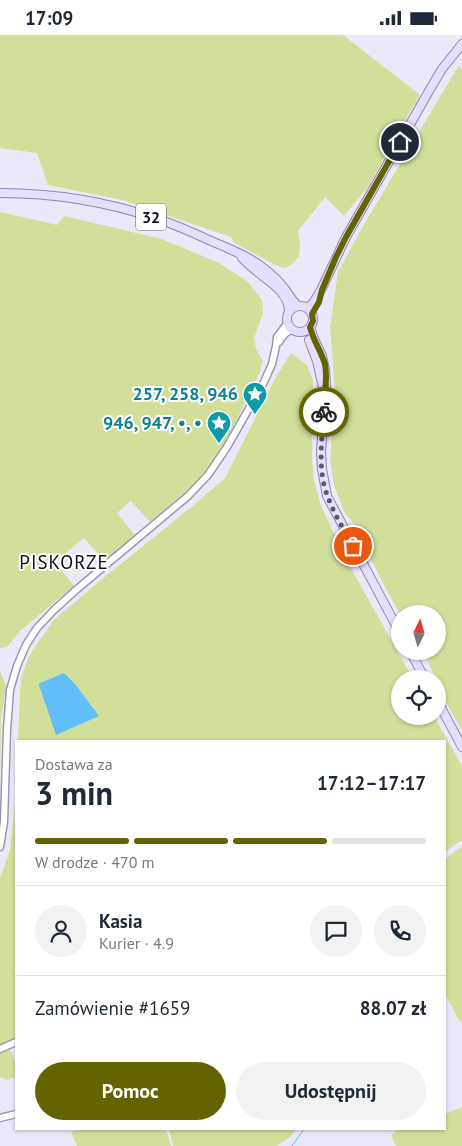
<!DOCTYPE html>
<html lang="pl">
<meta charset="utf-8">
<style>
:root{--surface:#fff;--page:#f2f2f3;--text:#1f2937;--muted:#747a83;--line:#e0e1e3;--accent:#636400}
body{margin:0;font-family:"PT Sans",sans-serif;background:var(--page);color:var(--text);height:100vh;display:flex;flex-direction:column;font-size:19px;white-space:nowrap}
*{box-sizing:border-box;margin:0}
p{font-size:16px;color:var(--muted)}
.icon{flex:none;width:28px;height:28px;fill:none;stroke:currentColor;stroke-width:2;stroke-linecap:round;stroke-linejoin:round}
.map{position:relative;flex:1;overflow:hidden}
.side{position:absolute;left:15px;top:705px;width:431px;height:390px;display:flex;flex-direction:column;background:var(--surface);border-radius:0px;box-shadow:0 1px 4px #0004}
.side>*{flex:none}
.needle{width:32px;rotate:5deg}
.buttons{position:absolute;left:391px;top:570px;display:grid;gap:10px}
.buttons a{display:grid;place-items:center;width:55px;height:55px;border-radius:50%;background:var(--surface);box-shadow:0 1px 4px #0004;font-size:25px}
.pin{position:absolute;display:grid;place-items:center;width:42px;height:42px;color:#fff;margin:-21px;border:2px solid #fff;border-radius:50%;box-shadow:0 1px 5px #0007}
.courier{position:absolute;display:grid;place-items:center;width:50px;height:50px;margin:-25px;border:4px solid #636400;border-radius:50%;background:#fff;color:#222;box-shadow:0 1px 6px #0007}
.head em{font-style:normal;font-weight:800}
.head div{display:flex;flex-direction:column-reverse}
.head{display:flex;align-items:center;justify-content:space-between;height:85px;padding:0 20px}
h1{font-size:32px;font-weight:800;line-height:38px}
.bar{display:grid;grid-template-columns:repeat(4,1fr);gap:8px 5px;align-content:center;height:60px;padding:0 20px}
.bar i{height:6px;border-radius:4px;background:var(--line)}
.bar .on{background:var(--accent)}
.bar p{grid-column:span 4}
.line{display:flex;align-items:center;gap:12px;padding:0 20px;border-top:1px solid var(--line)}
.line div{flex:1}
.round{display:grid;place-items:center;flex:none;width:52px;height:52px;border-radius:26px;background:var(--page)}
.cta{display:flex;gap:10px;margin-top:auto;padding:10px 20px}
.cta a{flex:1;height:58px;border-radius:30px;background:var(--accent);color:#fff;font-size:20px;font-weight:800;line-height:58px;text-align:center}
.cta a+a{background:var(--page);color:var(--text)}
.status{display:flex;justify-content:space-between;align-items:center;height:35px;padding:0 25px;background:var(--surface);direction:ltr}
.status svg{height:14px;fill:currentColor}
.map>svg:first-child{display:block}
</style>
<div class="status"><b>17:09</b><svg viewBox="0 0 49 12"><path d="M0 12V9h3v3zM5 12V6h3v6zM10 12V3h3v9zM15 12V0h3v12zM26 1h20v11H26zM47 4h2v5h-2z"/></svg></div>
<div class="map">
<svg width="462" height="1111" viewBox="0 0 462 1111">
<rect width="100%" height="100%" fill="#ece8fa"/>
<!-- green -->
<path fill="#d1df9a" d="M0 0H343L420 60 367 153 344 181 325 162 298 196C301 214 303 224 285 233L275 230 233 207 231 202 122 165 48 150 37 118 0 113Z
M459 30 462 34V696C456 684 438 656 438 644H436L423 616H438V579H400L385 552 360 502 363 499 344 477 334 450 330 424 332 401 337 380 330 292 338 237 359 198Z
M0 177 57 190 64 181 162 204 219 228 247 246 262 265 263 279 254 303 256 314 263 326 260 337 213 433 150 487 131 466 117 478 135 500 104 526 84 503 55 527 74 551 20 596 7 612 0 613Z
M291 318 307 330 313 346 312 425 314 446 321 471 348 528 413 644H400V681H434L462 731V805L445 817V706H18L20 659 21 646 25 631 32 616 54 585 96 549 194 470 225 443 277 340Z
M0 636 6 651 1 684 0 742Z
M16 763V1006L0 1012V843L10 815Z
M462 811V985L460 987 445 959V824Z
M10 1014 16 1029V1042L6 1045 0 1042V1018Z
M462 1072V1111H396L391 1101 397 1094H445V1079Z
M80 1094H166L171 1111H77L71 1097Z
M169 1094H296L291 1101 277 1111H173Z"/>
<!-- water -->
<path fill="#62befa" d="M64 638 75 649 99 681 56 700 39 650 40 648Z"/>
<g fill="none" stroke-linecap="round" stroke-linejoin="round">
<!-- stream -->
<path stroke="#62befa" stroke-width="1" d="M292 1111 304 1094"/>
<defs>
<path id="minor" d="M279 307C282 302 286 295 293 295
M0 812 4 787 7 694 10 655 17 631 26 610 37 593 54 575 76 555 188 461 208 440 227 412 264 347 272 329 276 311 277 302 287 289V286
M0 1014 16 1007
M0 1083 16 1079"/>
<path id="major" d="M0 158C53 158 108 167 158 184 176 190 194 198 211 206 228 213 248 221 262 232 270 238 278 245 284 253 289 259 292 266 298 271
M242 223C246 227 250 231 254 234 268 246 288 256 289 276
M287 284a13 13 0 1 1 26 0a13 13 0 1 1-26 0Z
M307 273 313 268 321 255 346 202 429 56 442 34 462 9
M310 292 314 304 322 321 325 334 326 351 321 416 322 434 327 461 400 598
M309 305 317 326 323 353
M410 616 425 644
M438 667 462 712"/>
</defs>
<!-- minor casing -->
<use href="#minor" stroke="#9c96b3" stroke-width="9"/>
<!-- major casing -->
<use href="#major" stroke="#8f87ac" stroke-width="10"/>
<!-- minor -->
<use href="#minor" stroke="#fff" stroke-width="6"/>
<!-- major -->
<use href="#major" stroke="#e5defe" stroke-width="8"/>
</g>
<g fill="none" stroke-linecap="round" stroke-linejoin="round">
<!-- done -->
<path stroke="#5c5a66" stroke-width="5" stroke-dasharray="0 9" d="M324 377C322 404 317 436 328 462 334 479 344 495 353 511"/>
<!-- route -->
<path stroke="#636400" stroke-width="6" d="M324 377C324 361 328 344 325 329 321 316 313 305 310 292L313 286 312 279 319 267 322 255 336 222 346 202 400 107"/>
</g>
<!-- icons -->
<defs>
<symbol id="sight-pin" viewBox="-11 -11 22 30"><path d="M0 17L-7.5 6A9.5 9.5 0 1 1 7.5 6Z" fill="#0f9aa8" stroke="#fff"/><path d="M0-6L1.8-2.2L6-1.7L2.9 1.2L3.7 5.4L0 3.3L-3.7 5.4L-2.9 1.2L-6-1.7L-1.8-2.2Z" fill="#fff"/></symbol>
</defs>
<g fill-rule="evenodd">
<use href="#sight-pin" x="241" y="345" width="28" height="38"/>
<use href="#sight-pin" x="205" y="374" width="28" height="38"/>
</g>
<g text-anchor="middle" stroke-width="4" stroke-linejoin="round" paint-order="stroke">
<!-- shield labels -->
<rect fill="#fff" stroke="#57565d" stroke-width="1" x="136" y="168.5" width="30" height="27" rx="4"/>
<g font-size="16" font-weight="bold" fill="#0f0d17">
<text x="151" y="188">32</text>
</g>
<!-- culture labels -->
<g font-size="18" font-weight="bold" fill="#0d838f" stroke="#fff" text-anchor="end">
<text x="238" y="365">257, 258, 946</text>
<text x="202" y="394">946, 947, •, •</text>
</g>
<!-- neighbourhood labels -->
<g font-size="19" letter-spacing="1" fill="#0f0d17" stroke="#fff">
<text x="64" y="534">PISKORZE</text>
</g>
</g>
</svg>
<div class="buttons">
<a><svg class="needle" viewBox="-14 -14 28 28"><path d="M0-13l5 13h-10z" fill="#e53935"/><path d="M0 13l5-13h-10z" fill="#747a83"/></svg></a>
<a><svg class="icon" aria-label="locate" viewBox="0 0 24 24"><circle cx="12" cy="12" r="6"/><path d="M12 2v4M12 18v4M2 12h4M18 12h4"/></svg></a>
</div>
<div class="pin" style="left:353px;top:511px;background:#ea580c"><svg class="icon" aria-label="bag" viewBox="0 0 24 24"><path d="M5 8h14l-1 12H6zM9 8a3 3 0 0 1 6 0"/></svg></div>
<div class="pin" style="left:400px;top:107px;background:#1f2937"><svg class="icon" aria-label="home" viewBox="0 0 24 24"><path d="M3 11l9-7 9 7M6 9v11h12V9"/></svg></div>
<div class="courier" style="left:324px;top:377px"><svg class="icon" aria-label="bike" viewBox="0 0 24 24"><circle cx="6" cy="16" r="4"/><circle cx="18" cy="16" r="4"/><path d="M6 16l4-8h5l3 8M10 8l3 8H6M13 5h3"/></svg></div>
<section class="side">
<div class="head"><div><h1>3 min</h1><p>Dostawa za</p></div><em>17:12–17:17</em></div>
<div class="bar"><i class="on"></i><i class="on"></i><i class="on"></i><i></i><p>W drodze · 470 m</p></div>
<div class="line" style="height:90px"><a class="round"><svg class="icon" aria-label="person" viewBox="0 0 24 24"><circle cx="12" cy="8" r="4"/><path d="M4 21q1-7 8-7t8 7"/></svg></a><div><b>Kasia</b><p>Kurier · 4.9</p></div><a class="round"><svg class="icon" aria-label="chat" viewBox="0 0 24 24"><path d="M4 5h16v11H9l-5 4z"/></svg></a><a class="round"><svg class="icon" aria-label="phone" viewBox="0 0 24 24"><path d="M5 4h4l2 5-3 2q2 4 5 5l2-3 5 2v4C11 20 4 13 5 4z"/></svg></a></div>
<div class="line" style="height:65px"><div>Zamówienie #1659</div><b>88.07 zł</b></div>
<div class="cta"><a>Pomoc</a><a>Udostępnij</a></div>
</section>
</div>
